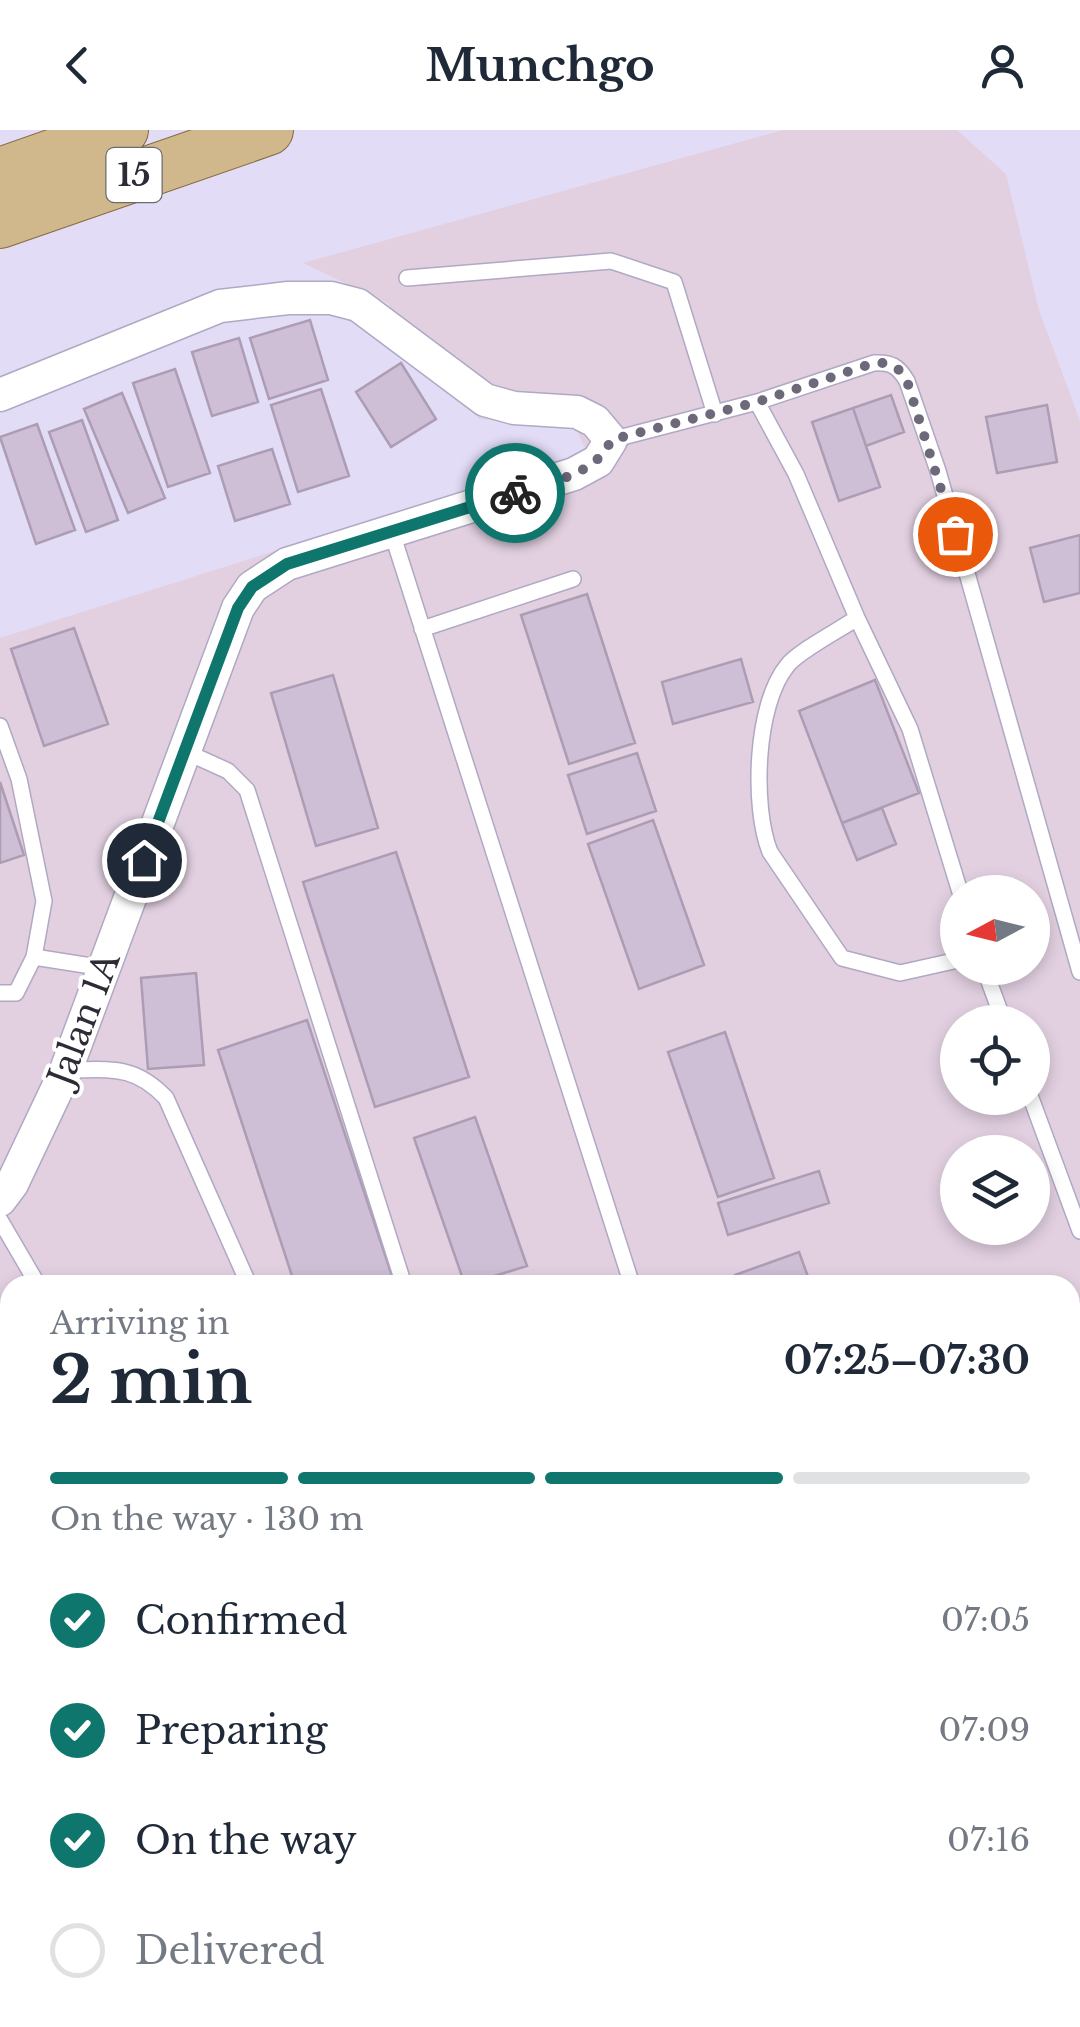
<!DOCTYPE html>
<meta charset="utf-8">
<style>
:root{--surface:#fff;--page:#f2f2f3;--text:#1f2937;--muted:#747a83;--line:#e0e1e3;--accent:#0f766e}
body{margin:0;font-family:"Libre Baskerville",serif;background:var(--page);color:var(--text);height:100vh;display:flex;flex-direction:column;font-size:38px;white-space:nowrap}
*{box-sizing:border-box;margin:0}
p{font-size:32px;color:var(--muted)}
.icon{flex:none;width:55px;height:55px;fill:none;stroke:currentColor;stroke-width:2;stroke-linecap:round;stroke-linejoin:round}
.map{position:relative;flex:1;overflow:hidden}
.sheet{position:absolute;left:0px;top:1145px;width:1080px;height:752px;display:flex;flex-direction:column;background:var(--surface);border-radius:30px 30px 0 0;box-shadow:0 5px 15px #0003}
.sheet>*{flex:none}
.needle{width:65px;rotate:263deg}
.controls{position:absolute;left:940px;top:745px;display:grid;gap:20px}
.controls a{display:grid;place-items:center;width:110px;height:110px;border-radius:50%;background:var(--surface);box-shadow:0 5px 15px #0003;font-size:50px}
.pin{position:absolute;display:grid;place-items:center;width:85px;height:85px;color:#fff;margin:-42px;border:5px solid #fff;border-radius:50%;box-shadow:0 2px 10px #0007}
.courier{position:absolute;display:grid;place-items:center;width:100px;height:100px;margin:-50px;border:8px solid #0f766e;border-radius:50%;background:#fff;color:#222;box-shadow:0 2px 12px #0007}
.head em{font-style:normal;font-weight:700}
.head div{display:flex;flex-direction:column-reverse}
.head{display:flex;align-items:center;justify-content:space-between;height:170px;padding:0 50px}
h1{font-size:65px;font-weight:700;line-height:75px}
.bar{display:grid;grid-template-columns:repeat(4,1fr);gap:15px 10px;align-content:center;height:120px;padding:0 50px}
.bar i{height:12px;border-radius:8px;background:var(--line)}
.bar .active{background:var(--accent)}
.bar p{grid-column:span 4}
ol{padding:0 50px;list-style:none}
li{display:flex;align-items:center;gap:30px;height:110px}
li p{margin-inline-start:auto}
li .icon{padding:10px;border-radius:50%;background:var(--accent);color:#fff;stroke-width:4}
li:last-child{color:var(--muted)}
li i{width:55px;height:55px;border:5px solid var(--line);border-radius:50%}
header{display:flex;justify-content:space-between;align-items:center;height:130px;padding:0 50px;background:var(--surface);font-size:45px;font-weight:700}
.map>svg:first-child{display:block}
</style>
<header><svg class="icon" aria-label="back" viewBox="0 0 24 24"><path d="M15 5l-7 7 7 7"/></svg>Munchgo<svg class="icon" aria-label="person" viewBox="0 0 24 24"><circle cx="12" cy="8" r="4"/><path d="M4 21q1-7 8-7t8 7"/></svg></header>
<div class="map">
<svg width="1080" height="1897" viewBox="0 0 1080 1897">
<rect width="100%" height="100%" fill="#e2dcf7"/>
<!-- industrial -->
<path fill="#e2d0e1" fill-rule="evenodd" d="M783 0H957L1006 44 1039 180 1080 291V1897H0V508L587 322 575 297 480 289 392 218 389 174 303 133ZM958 762H1032V838H958ZM958 892H1032V968H958ZM958 1022H1032V1098H958ZM10 1155H1070V1888H10Z"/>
<!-- building -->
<path fill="#cebed6" stroke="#ac9db4" stroke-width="2.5" d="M310 190 328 250 269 269 250 208Z
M239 208 258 272 212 286 192 222Z
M401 233 436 289 391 317 356 262Z
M175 239 210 343 168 357 133 253Z
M321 259 349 346 298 362 271 275Z
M122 263 165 368 128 383 84 279Z
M891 265 904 302 866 316 853 278Z
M1047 275 1057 332 997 343 986 287Z
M853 278 880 357 839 371 812 292Z
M82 290 118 390 86 402 49 302Z
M37 294 75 400 36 414 0 307Z
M272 319 290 374 235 391 218 336Z
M1080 405V463L1044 472 1030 418Z
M587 464 635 613 569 634 521 485Z
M74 498 108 594 44 616 11 519Z
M741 529 753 572 673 594 662 552Z
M333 545 378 698 316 716 271 563Z
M875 550 919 663 842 693 799 581Z
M637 623 656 681 587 704 568 645Z
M0 652 24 725 0 733Z
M882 678 896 714 857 730 842 693Z
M653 690 704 835 639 859 588 714Z
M396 722 469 947 375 977 303 752Z
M196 843 204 935 148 939 141 848Z
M307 890 395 1155H295L218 920Z
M725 902 774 1048 718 1067 668 922Z
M475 987 527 1136 465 1155 414 1008Z
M819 1041 829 1073 728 1105 718 1073Z
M799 1122 811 1155H738L735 1145Z
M613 1888H652L661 1897H603Z"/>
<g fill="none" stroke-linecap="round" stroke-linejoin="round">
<defs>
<path id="service" d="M407 148 611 131 674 152 715 284
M757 272 796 344 857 488 910 599 960 762
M611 310 757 272 874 233C891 232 898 236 907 251L938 341 1080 842
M392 403 632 1155
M857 488C841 499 797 522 787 536 755 575 752 677 770 722L842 828 900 843 958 830
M422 499 573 449
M0 596 19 649 44 771 34 827 104 838
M184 621 228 641 247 660 404 1155
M984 838 1004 892
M0 863H16L34 827
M66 940C110 940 134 934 166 968L249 1155
M1031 968 1080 1101
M0 1090 38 1155
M1070 1194 1080 1179
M0 1794 10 1826
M29 1888 32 1897"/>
<path id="minor" d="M0 265 220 176 288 168H331L358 175 485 270 514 278 577 282 595 291 611 310 598 331 574 344 287 434 252 457 238 478 66 940 12 1054 0 1070"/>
<path id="primary" d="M0 43 123 0
M0 93 268 0"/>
</defs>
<!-- service casing -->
<use href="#service" stroke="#afa9c3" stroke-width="18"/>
<!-- minor casing -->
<use href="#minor" stroke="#afa9c3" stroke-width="35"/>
<!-- primary casing -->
<use href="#primary" stroke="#84683c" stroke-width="52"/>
<!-- service -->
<use href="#service" stroke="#fff" stroke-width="15"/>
<!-- minor -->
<use href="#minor" stroke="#fff" stroke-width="32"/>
<!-- primary -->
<use href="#primary" stroke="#d1b88c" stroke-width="50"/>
</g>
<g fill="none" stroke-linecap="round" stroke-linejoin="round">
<!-- done -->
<path stroke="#6d697a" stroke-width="10" stroke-dasharray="0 18" d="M515 363C548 352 596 346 611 310L757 272 874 233C891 232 898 236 907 251L955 404"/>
<!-- route -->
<path stroke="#0f766e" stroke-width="12" d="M144 730 238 478 252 457 287 434 515 363"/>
</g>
<g text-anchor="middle" stroke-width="8" stroke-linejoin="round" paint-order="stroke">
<!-- shield labels -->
<rect fill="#fff" stroke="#6d6b72" stroke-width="2.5" x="106.5" y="18" width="55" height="54" rx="8"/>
<g font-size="32" font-weight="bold" fill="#2e2b36">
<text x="134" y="56">15</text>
</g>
<!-- street labels -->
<g font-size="35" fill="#2e2b36" stroke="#fff">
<text transform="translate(84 889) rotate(-69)" y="12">Jalan 1A</text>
</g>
</g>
</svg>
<div class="controls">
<a><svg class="needle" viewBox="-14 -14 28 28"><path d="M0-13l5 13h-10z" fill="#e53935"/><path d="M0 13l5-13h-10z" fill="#747a83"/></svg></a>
<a><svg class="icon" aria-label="locate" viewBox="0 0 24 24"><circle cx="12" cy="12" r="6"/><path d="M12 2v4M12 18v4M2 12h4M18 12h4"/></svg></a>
<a><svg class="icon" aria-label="layers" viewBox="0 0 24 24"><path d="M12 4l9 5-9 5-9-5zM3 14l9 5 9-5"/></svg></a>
</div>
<div class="pin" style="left:955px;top:404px;background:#ea580c"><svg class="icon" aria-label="bag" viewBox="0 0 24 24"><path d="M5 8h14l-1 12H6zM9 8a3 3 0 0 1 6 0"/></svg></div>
<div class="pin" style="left:144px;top:730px;background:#1f2937"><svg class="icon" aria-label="home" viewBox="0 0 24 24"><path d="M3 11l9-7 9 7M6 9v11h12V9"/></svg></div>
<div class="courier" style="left:515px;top:363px"><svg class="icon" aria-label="bike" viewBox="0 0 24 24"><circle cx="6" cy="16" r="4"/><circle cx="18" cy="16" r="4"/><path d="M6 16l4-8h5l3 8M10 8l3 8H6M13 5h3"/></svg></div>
<section class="sheet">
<div class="head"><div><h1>2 min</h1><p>Arriving in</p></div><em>07:25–07:30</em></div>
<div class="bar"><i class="active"></i><i class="active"></i><i class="active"></i><i></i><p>On the way · 130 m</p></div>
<ol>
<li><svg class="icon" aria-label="check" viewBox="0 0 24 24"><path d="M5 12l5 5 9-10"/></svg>Confirmed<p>07:05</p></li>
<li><svg class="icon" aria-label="check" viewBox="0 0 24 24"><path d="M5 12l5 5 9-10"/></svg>Preparing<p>07:09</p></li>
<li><svg class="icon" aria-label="check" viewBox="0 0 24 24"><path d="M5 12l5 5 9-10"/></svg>On the way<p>07:16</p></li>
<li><i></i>Delivered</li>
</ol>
</section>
</div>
